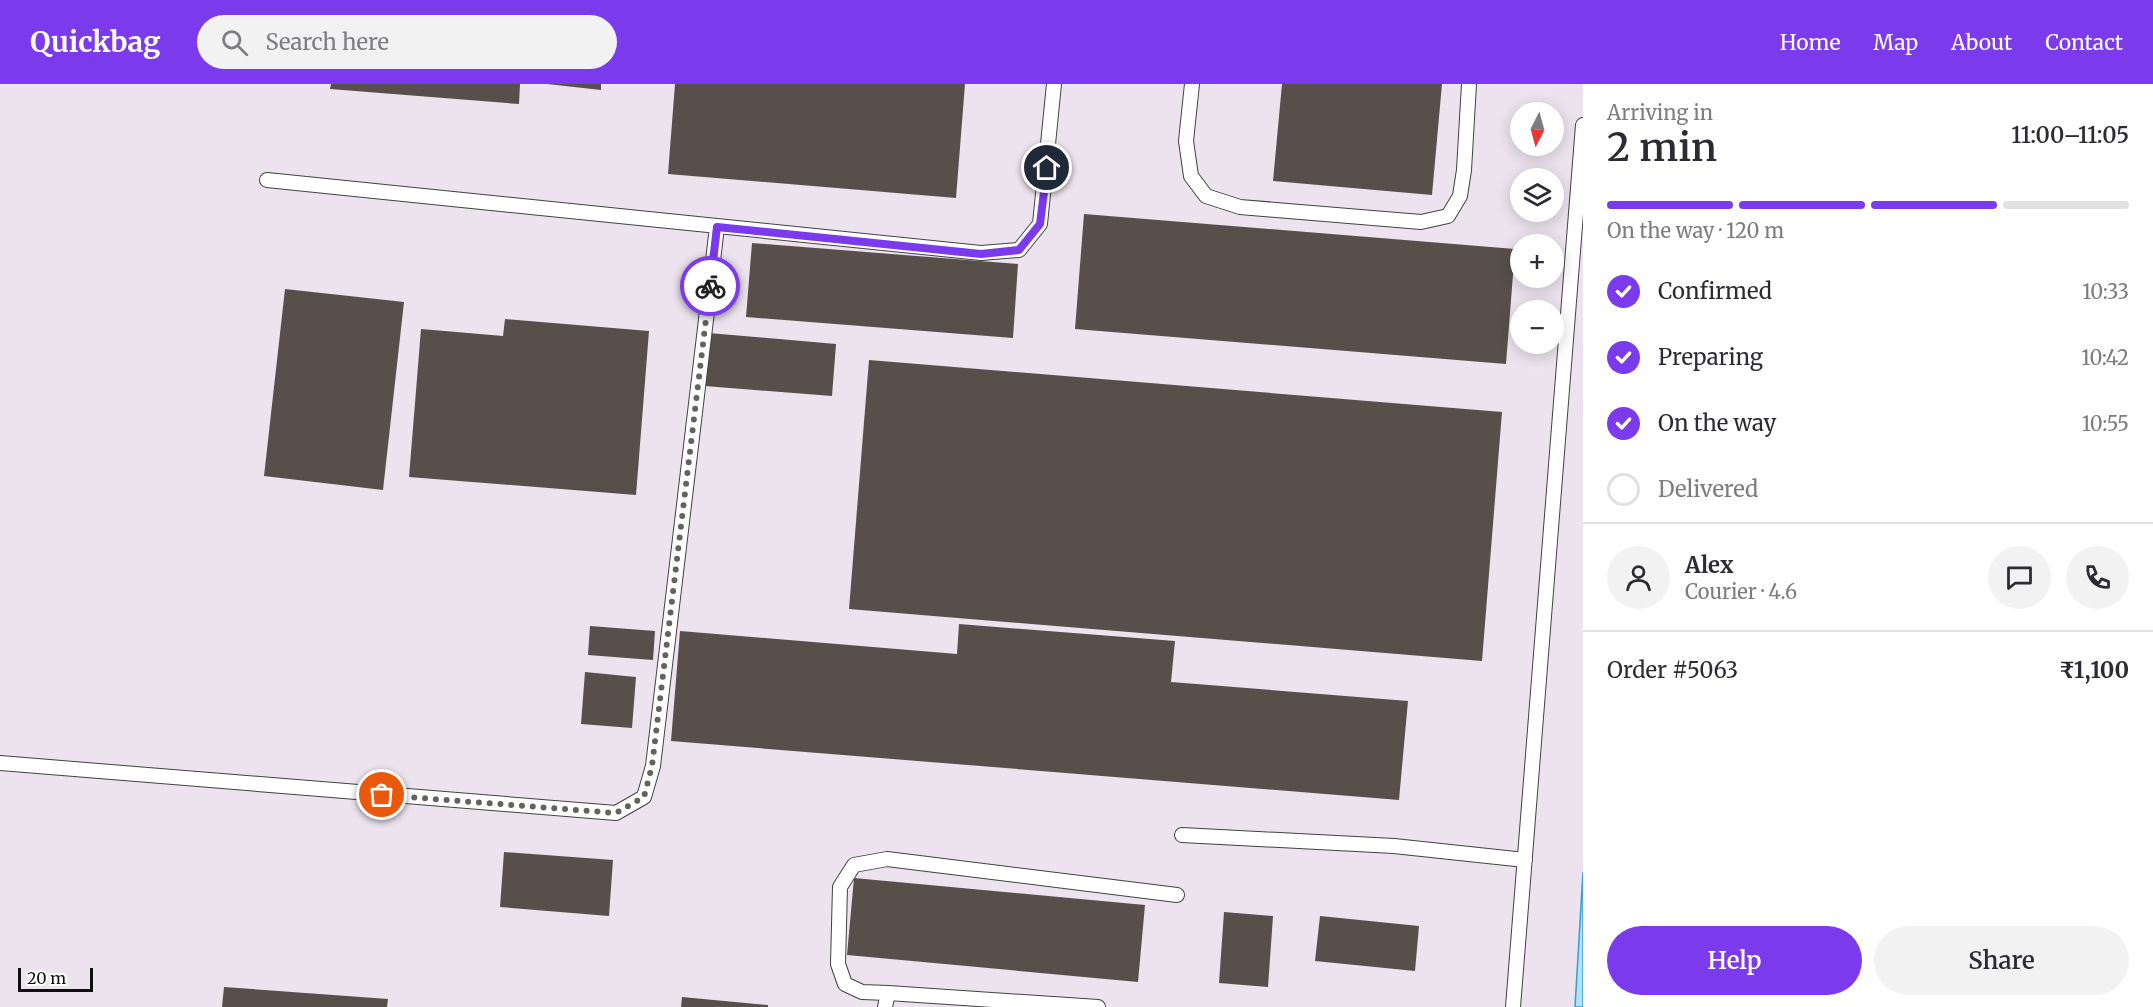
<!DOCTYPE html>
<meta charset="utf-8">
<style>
:root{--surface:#fff;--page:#f2f2f3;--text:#2b2b33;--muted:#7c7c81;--line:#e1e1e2;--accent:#7c3aed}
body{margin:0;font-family:Merriweather,serif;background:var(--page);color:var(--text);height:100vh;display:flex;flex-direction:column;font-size:22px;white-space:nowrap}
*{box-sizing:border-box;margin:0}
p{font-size:20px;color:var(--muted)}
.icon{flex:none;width:33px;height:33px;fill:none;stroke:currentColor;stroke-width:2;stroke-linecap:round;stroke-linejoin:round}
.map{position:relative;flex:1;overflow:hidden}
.details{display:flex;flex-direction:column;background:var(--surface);width:570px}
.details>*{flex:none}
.needle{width:39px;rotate:186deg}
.tools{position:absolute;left:1510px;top:18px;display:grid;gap:12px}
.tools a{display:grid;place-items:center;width:54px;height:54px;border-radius:50%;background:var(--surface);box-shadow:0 3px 15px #0003;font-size:30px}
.scale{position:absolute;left:18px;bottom:15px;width:75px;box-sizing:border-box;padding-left:6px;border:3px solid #0f0f0f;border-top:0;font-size:16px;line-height:21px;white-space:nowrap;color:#0f0f0f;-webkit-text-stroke:4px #fff;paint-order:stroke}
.pin{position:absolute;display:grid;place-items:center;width:51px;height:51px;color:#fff;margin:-26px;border:3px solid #fff;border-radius:50%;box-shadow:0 2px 6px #0007}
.courier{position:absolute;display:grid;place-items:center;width:60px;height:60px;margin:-30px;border:4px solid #7c3aed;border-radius:50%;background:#fff;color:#222;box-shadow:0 2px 8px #0007}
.overview em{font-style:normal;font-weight:600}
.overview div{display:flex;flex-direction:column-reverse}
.overview{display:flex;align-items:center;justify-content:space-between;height:102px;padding:0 24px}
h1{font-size:39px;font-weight:600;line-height:45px}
.bar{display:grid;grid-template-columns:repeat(4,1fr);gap:9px 6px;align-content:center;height:72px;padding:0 24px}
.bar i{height:8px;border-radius:4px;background:var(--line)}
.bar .active{background:var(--accent)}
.bar p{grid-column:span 4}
.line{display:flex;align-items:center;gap:15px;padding:0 24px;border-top:2px solid var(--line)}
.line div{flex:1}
.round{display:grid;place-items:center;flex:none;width:63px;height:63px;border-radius:32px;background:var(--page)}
ol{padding:0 24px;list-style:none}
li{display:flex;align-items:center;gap:18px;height:66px}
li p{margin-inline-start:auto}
li .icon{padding:6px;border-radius:50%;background:var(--accent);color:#fff;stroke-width:4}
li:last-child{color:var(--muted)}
li i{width:33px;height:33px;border:3px solid var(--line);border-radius:50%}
.button{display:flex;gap:12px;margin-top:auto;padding:12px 24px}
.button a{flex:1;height:69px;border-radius:36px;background:var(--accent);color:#fff;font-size:24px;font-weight:600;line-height:69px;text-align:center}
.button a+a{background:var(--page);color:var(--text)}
header{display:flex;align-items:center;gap:36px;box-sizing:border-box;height:84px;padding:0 30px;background:var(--accent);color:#fff}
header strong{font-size:28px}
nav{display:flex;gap:33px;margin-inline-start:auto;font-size:21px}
.search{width:420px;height:54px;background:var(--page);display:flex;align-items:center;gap:15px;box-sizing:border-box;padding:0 21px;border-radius:33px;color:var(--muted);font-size:22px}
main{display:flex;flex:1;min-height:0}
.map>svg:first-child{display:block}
</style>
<header>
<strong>Quickbag</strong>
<div class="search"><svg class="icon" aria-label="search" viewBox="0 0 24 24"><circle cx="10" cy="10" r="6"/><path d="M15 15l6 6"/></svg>Search here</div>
<nav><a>Home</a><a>Map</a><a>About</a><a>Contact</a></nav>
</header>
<main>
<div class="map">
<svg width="1583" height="923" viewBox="0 0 1583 923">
<rect width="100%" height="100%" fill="#fffcf1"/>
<!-- industrial -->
<path fill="#ece3ee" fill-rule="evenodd" d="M0 0H1583V923H0ZM1521 28H1554V62H1521ZM1521 94H1554V128H1521ZM1521 160H1554V194H1521ZM1521 226H1554V260H1521Z"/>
<!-- water -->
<path fill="#b3e2f9" stroke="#379dd3" stroke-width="1.5" d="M1583 788V923H1575Z"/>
<!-- building -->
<path fill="#584f4b" d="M331 0H520L519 20 330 5Z
M547 0H601V6Z
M675 0H965L956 114 668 90Z
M1282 0H1442L1432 111 1273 97Z
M1084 130 1515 165 1506 280 1075 245Z
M752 159 1018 180 1013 254 746 233Z
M285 205 404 218 383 406 264 392Z
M505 235 649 247 636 411 409 393 421 245 503 252Z
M709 249 836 260 832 312 705 302Z
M869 276 1502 328 1482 577 849 525Z
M959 540 1175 557 1171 598 1408 617 1399 716 671 657 680 547 957 570Z
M590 542 655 547 653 576 588 571Z
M585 588 636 593 632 644 581 640Z
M504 768 613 776 609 832 500 823Z
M854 794 1145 821 1138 898 847 871Z
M1224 828 1273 832 1268 903 1219 899Z
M1320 832 1419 842 1415 887 1315 877Z
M224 903 388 915 387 923H222Z
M682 913 768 921V923H681Z"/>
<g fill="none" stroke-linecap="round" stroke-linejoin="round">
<defs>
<path id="service" d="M1192 0 1186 57 1191 92 1206 112 1240 123 1421 138 1448 132 1460 112 1464 86 1469 0
M267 96 981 169 1019 166 1040 140 1054 0
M0 679 616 729 644 713 653 682 717 143
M1182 751 1394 762 1525 776
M888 909 862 908 845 900 838 880 840 803 854 781 887 775 1177 811
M885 923 888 909 1098 923
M1513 923 1583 41"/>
</defs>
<!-- service casing -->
<use href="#service" stroke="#424242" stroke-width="16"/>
<!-- service -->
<use href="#service" stroke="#fff" stroke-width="14"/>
</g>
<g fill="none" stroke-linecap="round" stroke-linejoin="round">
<!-- done -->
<path stroke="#63625e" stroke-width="6" stroke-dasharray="0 10.8" d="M382 711 616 729 644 713 652 682 710 202"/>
<!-- route -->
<path stroke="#7c3aed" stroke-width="8" d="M710 202 717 143 981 170 1019 166 1040 140 1047 84"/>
</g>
</svg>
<div class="tools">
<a><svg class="needle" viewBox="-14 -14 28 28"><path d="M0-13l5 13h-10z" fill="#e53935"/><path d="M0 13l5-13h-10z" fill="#7c7c81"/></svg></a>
<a><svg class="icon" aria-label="layers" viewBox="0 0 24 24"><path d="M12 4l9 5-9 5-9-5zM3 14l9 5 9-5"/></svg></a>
<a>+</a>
<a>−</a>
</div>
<div class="scale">20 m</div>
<div class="pin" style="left:382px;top:711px;background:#ea580c"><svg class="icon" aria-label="bag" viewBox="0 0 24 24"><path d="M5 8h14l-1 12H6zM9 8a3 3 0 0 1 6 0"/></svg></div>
<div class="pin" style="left:1047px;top:84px;background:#1f2937"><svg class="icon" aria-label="home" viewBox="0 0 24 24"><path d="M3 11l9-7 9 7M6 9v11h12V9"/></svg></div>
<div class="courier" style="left:710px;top:202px"><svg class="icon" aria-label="bike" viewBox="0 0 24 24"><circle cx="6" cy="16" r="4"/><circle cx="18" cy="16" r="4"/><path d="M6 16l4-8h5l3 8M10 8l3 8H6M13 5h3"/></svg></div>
</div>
<section class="details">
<div class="overview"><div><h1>2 min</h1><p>Arriving in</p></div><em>11:00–11:05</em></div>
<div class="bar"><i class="active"></i><i class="active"></i><i class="active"></i><i></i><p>On the way · 120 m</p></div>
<ol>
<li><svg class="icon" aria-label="check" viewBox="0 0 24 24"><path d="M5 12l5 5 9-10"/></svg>Confirmed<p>10:33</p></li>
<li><svg class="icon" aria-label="check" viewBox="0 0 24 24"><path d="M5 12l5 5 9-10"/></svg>Preparing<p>10:42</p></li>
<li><svg class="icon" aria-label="check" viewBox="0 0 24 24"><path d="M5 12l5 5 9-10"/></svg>On the way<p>10:55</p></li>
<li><i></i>Delivered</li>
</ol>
<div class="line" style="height:108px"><a class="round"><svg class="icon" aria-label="person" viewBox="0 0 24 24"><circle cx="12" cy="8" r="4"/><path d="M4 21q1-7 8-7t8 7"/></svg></a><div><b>Alex</b><p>Courier · 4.6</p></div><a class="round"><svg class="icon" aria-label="chat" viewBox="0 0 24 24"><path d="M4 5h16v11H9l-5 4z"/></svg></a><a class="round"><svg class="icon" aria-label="phone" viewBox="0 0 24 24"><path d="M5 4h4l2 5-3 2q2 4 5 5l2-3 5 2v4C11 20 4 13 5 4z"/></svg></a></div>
<div class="line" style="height:78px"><div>Order #5063</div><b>₹1,100</b></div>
<div class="button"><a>Help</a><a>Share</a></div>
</section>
</main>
